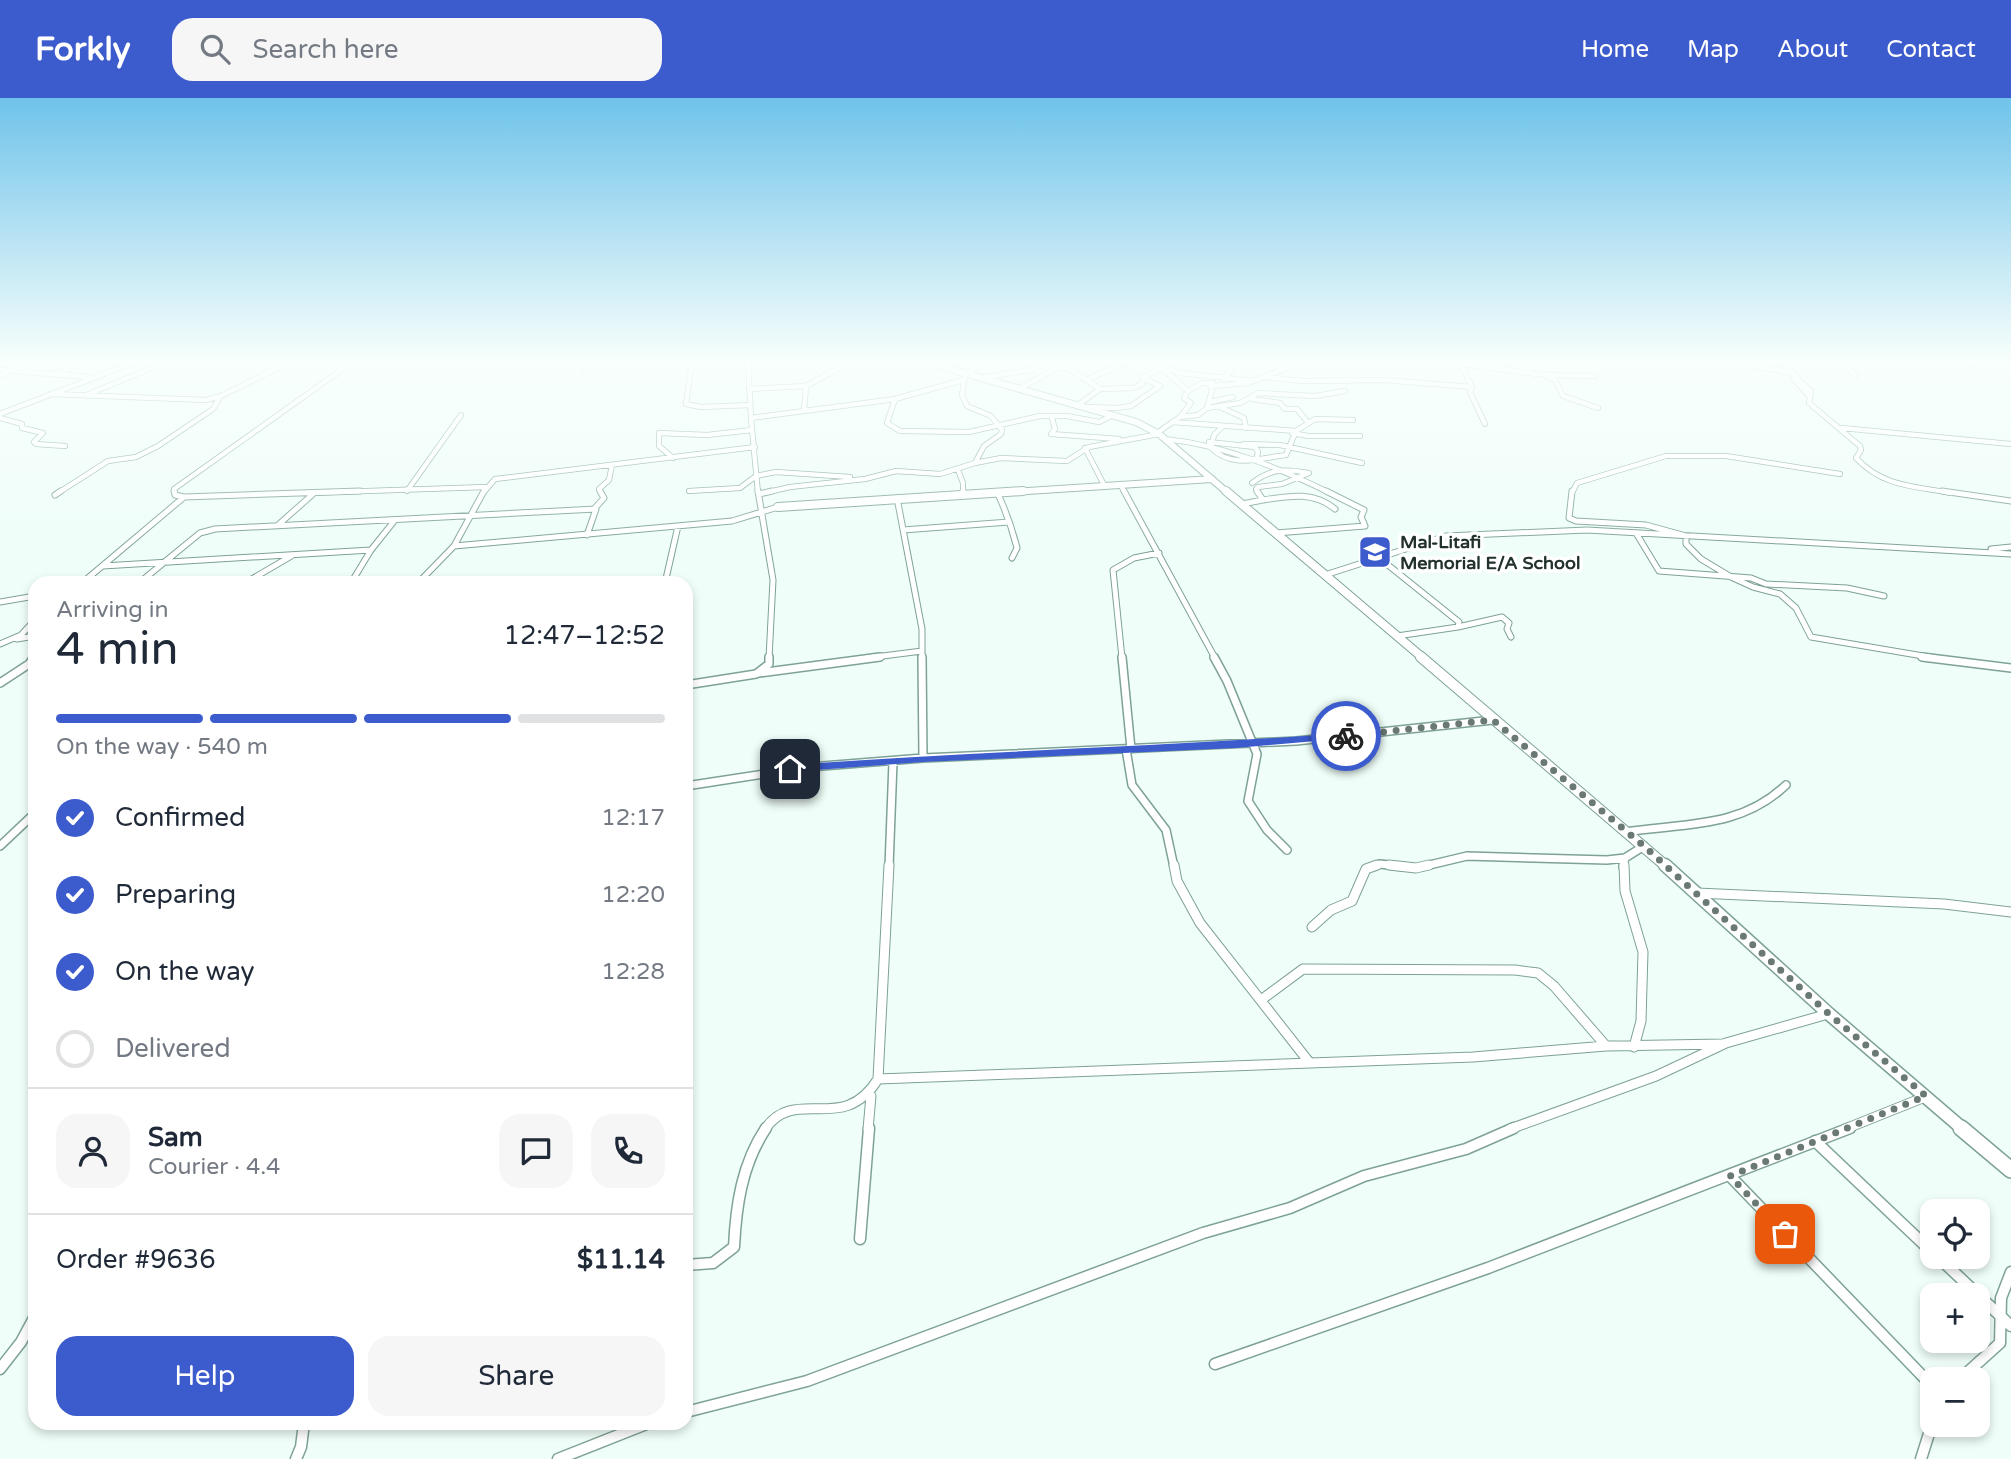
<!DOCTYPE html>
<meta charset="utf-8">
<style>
:root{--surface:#fff;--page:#f6f6f7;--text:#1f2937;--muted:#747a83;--line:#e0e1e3;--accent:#3c5bcd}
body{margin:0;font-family:"Varela Round",sans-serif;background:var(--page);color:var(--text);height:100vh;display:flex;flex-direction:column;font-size:26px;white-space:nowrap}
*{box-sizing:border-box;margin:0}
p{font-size:23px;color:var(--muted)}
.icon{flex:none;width:38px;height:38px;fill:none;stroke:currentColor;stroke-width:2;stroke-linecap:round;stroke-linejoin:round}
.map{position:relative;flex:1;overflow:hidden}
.details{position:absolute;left:28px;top:478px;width:665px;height:854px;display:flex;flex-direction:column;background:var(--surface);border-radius:21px;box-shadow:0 4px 10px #0003}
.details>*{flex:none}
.fabs{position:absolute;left:1920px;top:1101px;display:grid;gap:14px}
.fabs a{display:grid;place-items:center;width:70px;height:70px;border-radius:14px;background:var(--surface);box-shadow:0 4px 10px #0003;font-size:35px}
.pin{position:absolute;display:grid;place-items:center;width:60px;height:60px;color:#fff;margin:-30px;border-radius:14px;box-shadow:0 4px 10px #0006}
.courier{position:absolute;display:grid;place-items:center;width:70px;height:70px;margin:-35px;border:5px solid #3c5bcd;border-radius:50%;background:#fff;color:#222;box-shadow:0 2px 9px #0007}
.head em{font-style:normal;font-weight:600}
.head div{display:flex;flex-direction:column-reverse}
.head{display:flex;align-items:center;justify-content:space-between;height:119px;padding:0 28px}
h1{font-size:46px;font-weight:600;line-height:52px}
.bar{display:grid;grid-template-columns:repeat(4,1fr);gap:10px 7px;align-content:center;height:84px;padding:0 28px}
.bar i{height:9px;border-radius:5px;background:var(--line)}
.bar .on{background:var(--accent)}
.bar p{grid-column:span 4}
.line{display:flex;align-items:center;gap:18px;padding:0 28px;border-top:2px solid var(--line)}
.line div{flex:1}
.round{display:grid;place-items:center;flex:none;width:74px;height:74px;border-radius:21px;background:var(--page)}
ol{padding:0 28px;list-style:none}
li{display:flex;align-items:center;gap:21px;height:77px}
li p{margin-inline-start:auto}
li .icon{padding:7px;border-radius:50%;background:var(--accent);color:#fff;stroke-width:4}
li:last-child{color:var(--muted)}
li i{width:38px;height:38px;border:4px solid var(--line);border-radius:50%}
.cta{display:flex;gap:14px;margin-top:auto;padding:14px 28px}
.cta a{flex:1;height:80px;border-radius:21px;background:var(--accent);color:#fff;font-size:28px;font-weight:600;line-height:80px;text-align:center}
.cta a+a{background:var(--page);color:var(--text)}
header{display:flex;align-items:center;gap:42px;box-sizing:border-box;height:98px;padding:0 35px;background:var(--accent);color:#fff}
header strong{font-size:33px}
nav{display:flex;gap:38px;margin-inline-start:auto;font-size:24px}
.search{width:490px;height:63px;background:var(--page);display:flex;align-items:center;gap:18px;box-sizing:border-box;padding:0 24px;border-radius:21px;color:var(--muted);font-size:26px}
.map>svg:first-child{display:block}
</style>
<header>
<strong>Forkly</strong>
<div class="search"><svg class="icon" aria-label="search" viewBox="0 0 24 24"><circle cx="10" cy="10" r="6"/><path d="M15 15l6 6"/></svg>Search here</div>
<nav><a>Home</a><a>Map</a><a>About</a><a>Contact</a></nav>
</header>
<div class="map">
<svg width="2011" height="1361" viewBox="0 0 2011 1361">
<rect width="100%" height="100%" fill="#effef8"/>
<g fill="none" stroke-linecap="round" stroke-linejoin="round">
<defs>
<path id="street-far4" d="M583 263 585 272
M692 263 686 306 701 309 750 307
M748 263 751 320
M1040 263 1071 272 1100 291 1133 290 1142 286 1143 280
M1146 263 1180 275 1254 283
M1728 263 1791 275
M1779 263C1789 269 1799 284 1811 293L1809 305 1860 348 1861 352 1856 360C1883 389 1914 388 1951 395
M1835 263 1845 267 1856 278
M1954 263 1984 268
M1460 265 1472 289
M1461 266 1546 277 1555 282 1563 298 1598 310
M1162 270 1188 293 1184 300 1191 305 1180 319
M0 272 90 279
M56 276 88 263
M0 277 41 263
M1546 277 1594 278
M1266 279 1303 283 1384 282 1472 289 1470 294 1485 326
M980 280 1036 271 1043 265
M1793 280 1810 299
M1088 281 1129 263
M1224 282 1237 263
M1211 288 1248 285 1297 266 1316 263
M749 291 806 288
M1019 291 1069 263
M1188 293 1202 285H1213
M51 296 206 302 221 298 292 263
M86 297 169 263
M895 301 887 325 900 333 969 334 1040 318H1067L1099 324 1113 317
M1252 301 1280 305 1285 311H1297L1306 322
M1210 304 1233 299
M1078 307 1100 291
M1087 309 1117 310 1131 308 1160 288 1143 280 1172 263
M1220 309 1244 320 1246 330
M1207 310 1240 305 1258 295 1315 298 1345 293
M804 313 895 301 963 282
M0 316 138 263
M0 320 22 326V330L43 335 34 344 36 346 65 348
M1052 320 1055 331 1051 336 1119 341
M1172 324 1296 333 1315 321 1353 322
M1223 328 1214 337 1211 350C1232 371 1260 360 1286 357L1296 333
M1842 330 2011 346
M1157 335 1180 319 1198 317 1207 310 1212 292 1209 285
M1292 335 1308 338H1360
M1165 341C1223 347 1277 369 1330 395
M1209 344 1255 349 1258 354 1256 363
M1244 346 1280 347 1362 365
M1085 350 1104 387
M673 360 659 348V335L707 337 752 332
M975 365 1001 360 1067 363 1089 349 1159 336
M958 372 963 385V395
M1252 385C1272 370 1285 371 1309 375L1282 386 1258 389 1256 391 1258 395
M1120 386 1125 395
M407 393 461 317
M689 393 740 390 756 378 776 374 850 379
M58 395 108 363 136 359 158 348 213 311 220 299
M175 395 174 391 354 263
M307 395 486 389
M483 395 495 381 755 349
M601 395 599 391 609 382 612 367
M758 395 751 320 804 313 806 288 852 263
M764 395 790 389 865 381 896 373 940 376 975 365 984 348 1001 336 1002 332 991 318 967 308 962 297 965 276 988 263
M1572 395 1577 385 1666 358H1726L1840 376"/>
<path id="street-far3" d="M758 393 773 482 769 560
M963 393V397
M1124 393 1215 560
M1572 393 1569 420 1576 423 1646 427 1686 438V446L1701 461 1731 479 1753 489 1780 496 1796 510 1811 539 1935 560
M1942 393 2011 403
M997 394C1006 413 1012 430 1017 450L1012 460
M759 396 772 393
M55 397 61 393
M184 399 360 393
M897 400 922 531V560
M1263 402C1289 398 1313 393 1335 411
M1242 406 1263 402 1257 393
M594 411 604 400 600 393
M278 427 313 396
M903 432 1009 424
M1276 435 1365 428 1361 419 1364 412 1326 393
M1636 435 1659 473 1751 480 1766 486 1847 490 1884 498
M454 448 732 423 778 409
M1991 451 2011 449
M1378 459 1459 524 1458 529 1397 538
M103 468 371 452
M1325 477 1446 438 1587 432 2011 456
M82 485 184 399 175 397 174 393
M139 485 200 435 215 431 596 411 587 437
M245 485 293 457
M351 485 371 452 395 422
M418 485 454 448 484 393
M665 485 678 428
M0 504 35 498
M1458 529 1502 519 1509 525 1507 531 1511 539
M17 541 35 538
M0 546 21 537 35 522
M33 560 35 557
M867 560 922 553
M1122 560 1113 472 1134 460 1159 455"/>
<path id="street-far2" d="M922 559 923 660
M1122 559 1131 651
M1214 559 1227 583 1257 656 1248 703 1267 732 1287 752
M1922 559 2011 570
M759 575 880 559
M0 585 29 566 34 559
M686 587 756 576 769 566V559
M1126 651 1132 687 1166 732 1174 769
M686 688 810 669 923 660 1296 643 1493 622
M1625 734C1684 725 1740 731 1786 687
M0 748 35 715
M889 769 893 664
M1372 769 1380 766 1405 769
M1421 769 1467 758 1607 762 1625 760
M1623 769 1625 760 1644 748"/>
<path id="street-far1" d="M1174 767 1177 783 1200 825 1309 964
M1389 767 1416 770 1429 767
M1624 767 1625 793 1643 854 1641 923 1634 949
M1697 795 1944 806 2011 814
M1312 829 1331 812 1352 803 1366 771 1377 767
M1261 902 1303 871 1515 872 1538 875 1554 888 1606 948
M878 981 1473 959 1606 948 1723 946
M765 1031C795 987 843 1038 878 981L889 767
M868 1031 871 998
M1510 1031 1656 978 1726 945 1828 916
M1845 1031 1925 999"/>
<path id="street" d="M1815 1043 1932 1154
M1730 1078 1932 1288
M860 1141 869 1030
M1937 1158 2011 1228
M686 1167 713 1165 734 1149C736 1107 742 1066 766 1030
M1215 1266 1488 1170 1850 1030
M0 1271 21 1244 35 1218
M1960 1281 2000 1245 2001 1200 2011 1174
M686 1314 807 1283 1203 1135 1290 1110 1364 1078 1466 1051 1514 1030
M296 1361 301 1349 304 1325
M558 1361 649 1325
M1921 1361 1932 1326"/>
<path id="secondary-far4" d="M922 263 1136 324 1159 336 1228 395
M996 395 1212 381"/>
<path id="secondary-far3" d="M1226 393 1423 560
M778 409 1023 393"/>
<path id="secondary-far2" d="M1421 559 1667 769"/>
<path id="secondary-far1" d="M1665 767 1829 916 1963 1031"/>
<path id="secondary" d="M1961 1030 2011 1072"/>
</defs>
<!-- street-far4 casing -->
<use href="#street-far4" stroke="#7ea295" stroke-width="6"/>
<!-- street-far3 casing -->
<use href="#street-far3" stroke="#7ea295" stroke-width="7"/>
<!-- street-far2 casing -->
<use href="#street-far2" stroke="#7ea295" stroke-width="10"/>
<!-- street-far1 casing -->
<use href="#street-far1" stroke="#7ea295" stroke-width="11"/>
<!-- street casing -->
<use href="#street" stroke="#7ea295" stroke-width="13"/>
<!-- secondary-far4 casing -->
<use href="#secondary-far4" stroke="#7ea295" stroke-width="8"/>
<!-- secondary-far3 casing -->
<use href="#secondary-far3" stroke="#7ea295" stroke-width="10"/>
<!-- secondary-far2 casing -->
<use href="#secondary-far2" stroke="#7ea295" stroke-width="12"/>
<!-- secondary-far1 casing -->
<use href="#secondary-far1" stroke="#7ea295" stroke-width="15"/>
<!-- secondary casing -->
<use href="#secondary" stroke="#7ea295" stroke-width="18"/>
<!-- street-far4 -->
<use href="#street-far4" stroke="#fff" stroke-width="4.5"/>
<!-- street-far3 -->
<use href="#street-far3" stroke="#fff" stroke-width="5"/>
<!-- street-far2 -->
<use href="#street-far2" stroke="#fff" stroke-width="7"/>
<!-- street-far1 -->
<use href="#street-far1" stroke="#fff" stroke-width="9"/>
<!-- street -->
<use href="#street" stroke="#fff" stroke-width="10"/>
<!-- secondary-far4 -->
<use href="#secondary-far4" stroke="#fff" stroke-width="6"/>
<!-- secondary-far3 -->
<use href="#secondary-far3" stroke="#fff" stroke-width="8"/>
<!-- secondary-far2 -->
<use href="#secondary-far2" stroke="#fff" stroke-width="10"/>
<!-- secondary-far1 -->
<use href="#secondary-far1" stroke="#fff" stroke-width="12"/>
<!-- secondary -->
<use href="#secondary" stroke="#fff" stroke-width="15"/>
</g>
<!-- sky -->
<linearGradient id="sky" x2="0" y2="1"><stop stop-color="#6fc3ea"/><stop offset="0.58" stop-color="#f8fffc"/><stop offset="1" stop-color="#f8fffc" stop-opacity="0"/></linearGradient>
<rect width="2011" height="453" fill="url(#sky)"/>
<!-- route -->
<path fill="#3c5bcd" d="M1346 635 1352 638 1350 640 1236 650 923 664 790 674 785 671 790 667C976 653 1161 649 1346 635Z"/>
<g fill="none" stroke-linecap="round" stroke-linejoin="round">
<!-- done -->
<path stroke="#6a7973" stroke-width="7" stroke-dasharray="0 12.6" d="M1346 638 1493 622 1644 748 1829 916 1926 998 1730 1078 1785 1136"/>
</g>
<!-- icons -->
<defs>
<symbol id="school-square" viewBox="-11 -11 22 22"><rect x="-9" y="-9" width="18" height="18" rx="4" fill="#3c5bcd" stroke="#fff"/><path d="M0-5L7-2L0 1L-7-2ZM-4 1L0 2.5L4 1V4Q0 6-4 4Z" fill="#fff"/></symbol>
</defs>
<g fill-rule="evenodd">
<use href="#school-square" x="1356" y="435" width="38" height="38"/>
</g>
<g text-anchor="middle" stroke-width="7" stroke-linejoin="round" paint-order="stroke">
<!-- far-poi labels -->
<g font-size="18" font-weight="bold" fill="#22312b" stroke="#fff" text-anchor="start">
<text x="1400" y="450">Mal-Litafi<tspan x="1400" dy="21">Memorial E/A School</tspan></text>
</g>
</g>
</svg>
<div class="fabs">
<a><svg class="icon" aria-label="locate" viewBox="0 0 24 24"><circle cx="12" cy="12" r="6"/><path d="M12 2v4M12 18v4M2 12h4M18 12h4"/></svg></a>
<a>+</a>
<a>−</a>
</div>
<div class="pin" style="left:1785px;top:1136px;background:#ea580c"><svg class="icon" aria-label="bag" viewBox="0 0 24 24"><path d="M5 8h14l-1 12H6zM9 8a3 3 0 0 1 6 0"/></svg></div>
<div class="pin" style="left:790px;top:671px;background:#1f2937"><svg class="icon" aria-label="home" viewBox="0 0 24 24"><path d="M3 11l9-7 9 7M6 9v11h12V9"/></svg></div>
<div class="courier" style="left:1346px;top:638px"><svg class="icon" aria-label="bike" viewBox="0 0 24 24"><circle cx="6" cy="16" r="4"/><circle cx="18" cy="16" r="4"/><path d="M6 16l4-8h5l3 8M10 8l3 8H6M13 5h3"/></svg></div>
<section class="details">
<div class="head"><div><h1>4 min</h1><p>Arriving in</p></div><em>12:47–12:52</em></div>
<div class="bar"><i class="on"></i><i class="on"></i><i class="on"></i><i></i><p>On the way · 540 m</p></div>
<ol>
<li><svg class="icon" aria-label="check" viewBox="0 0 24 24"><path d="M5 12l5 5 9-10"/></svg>Confirmed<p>12:17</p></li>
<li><svg class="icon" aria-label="check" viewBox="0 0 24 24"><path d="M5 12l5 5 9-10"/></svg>Preparing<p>12:20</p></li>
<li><svg class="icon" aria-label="check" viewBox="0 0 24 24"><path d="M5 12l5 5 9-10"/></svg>On the way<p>12:28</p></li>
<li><i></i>Delivered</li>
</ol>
<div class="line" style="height:126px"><a class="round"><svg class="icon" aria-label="person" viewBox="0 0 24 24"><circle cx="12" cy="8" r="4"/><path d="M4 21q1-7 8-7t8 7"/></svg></a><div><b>Sam</b><p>Courier · 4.4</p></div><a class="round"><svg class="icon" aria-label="chat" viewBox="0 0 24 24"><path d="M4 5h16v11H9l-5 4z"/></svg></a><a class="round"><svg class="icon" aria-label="phone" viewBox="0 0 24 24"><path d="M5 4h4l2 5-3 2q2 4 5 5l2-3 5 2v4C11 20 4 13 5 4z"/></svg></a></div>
<div class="line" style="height:91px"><div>Order #9636</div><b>$11.14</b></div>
<div class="cta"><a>Help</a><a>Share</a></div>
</section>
</div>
